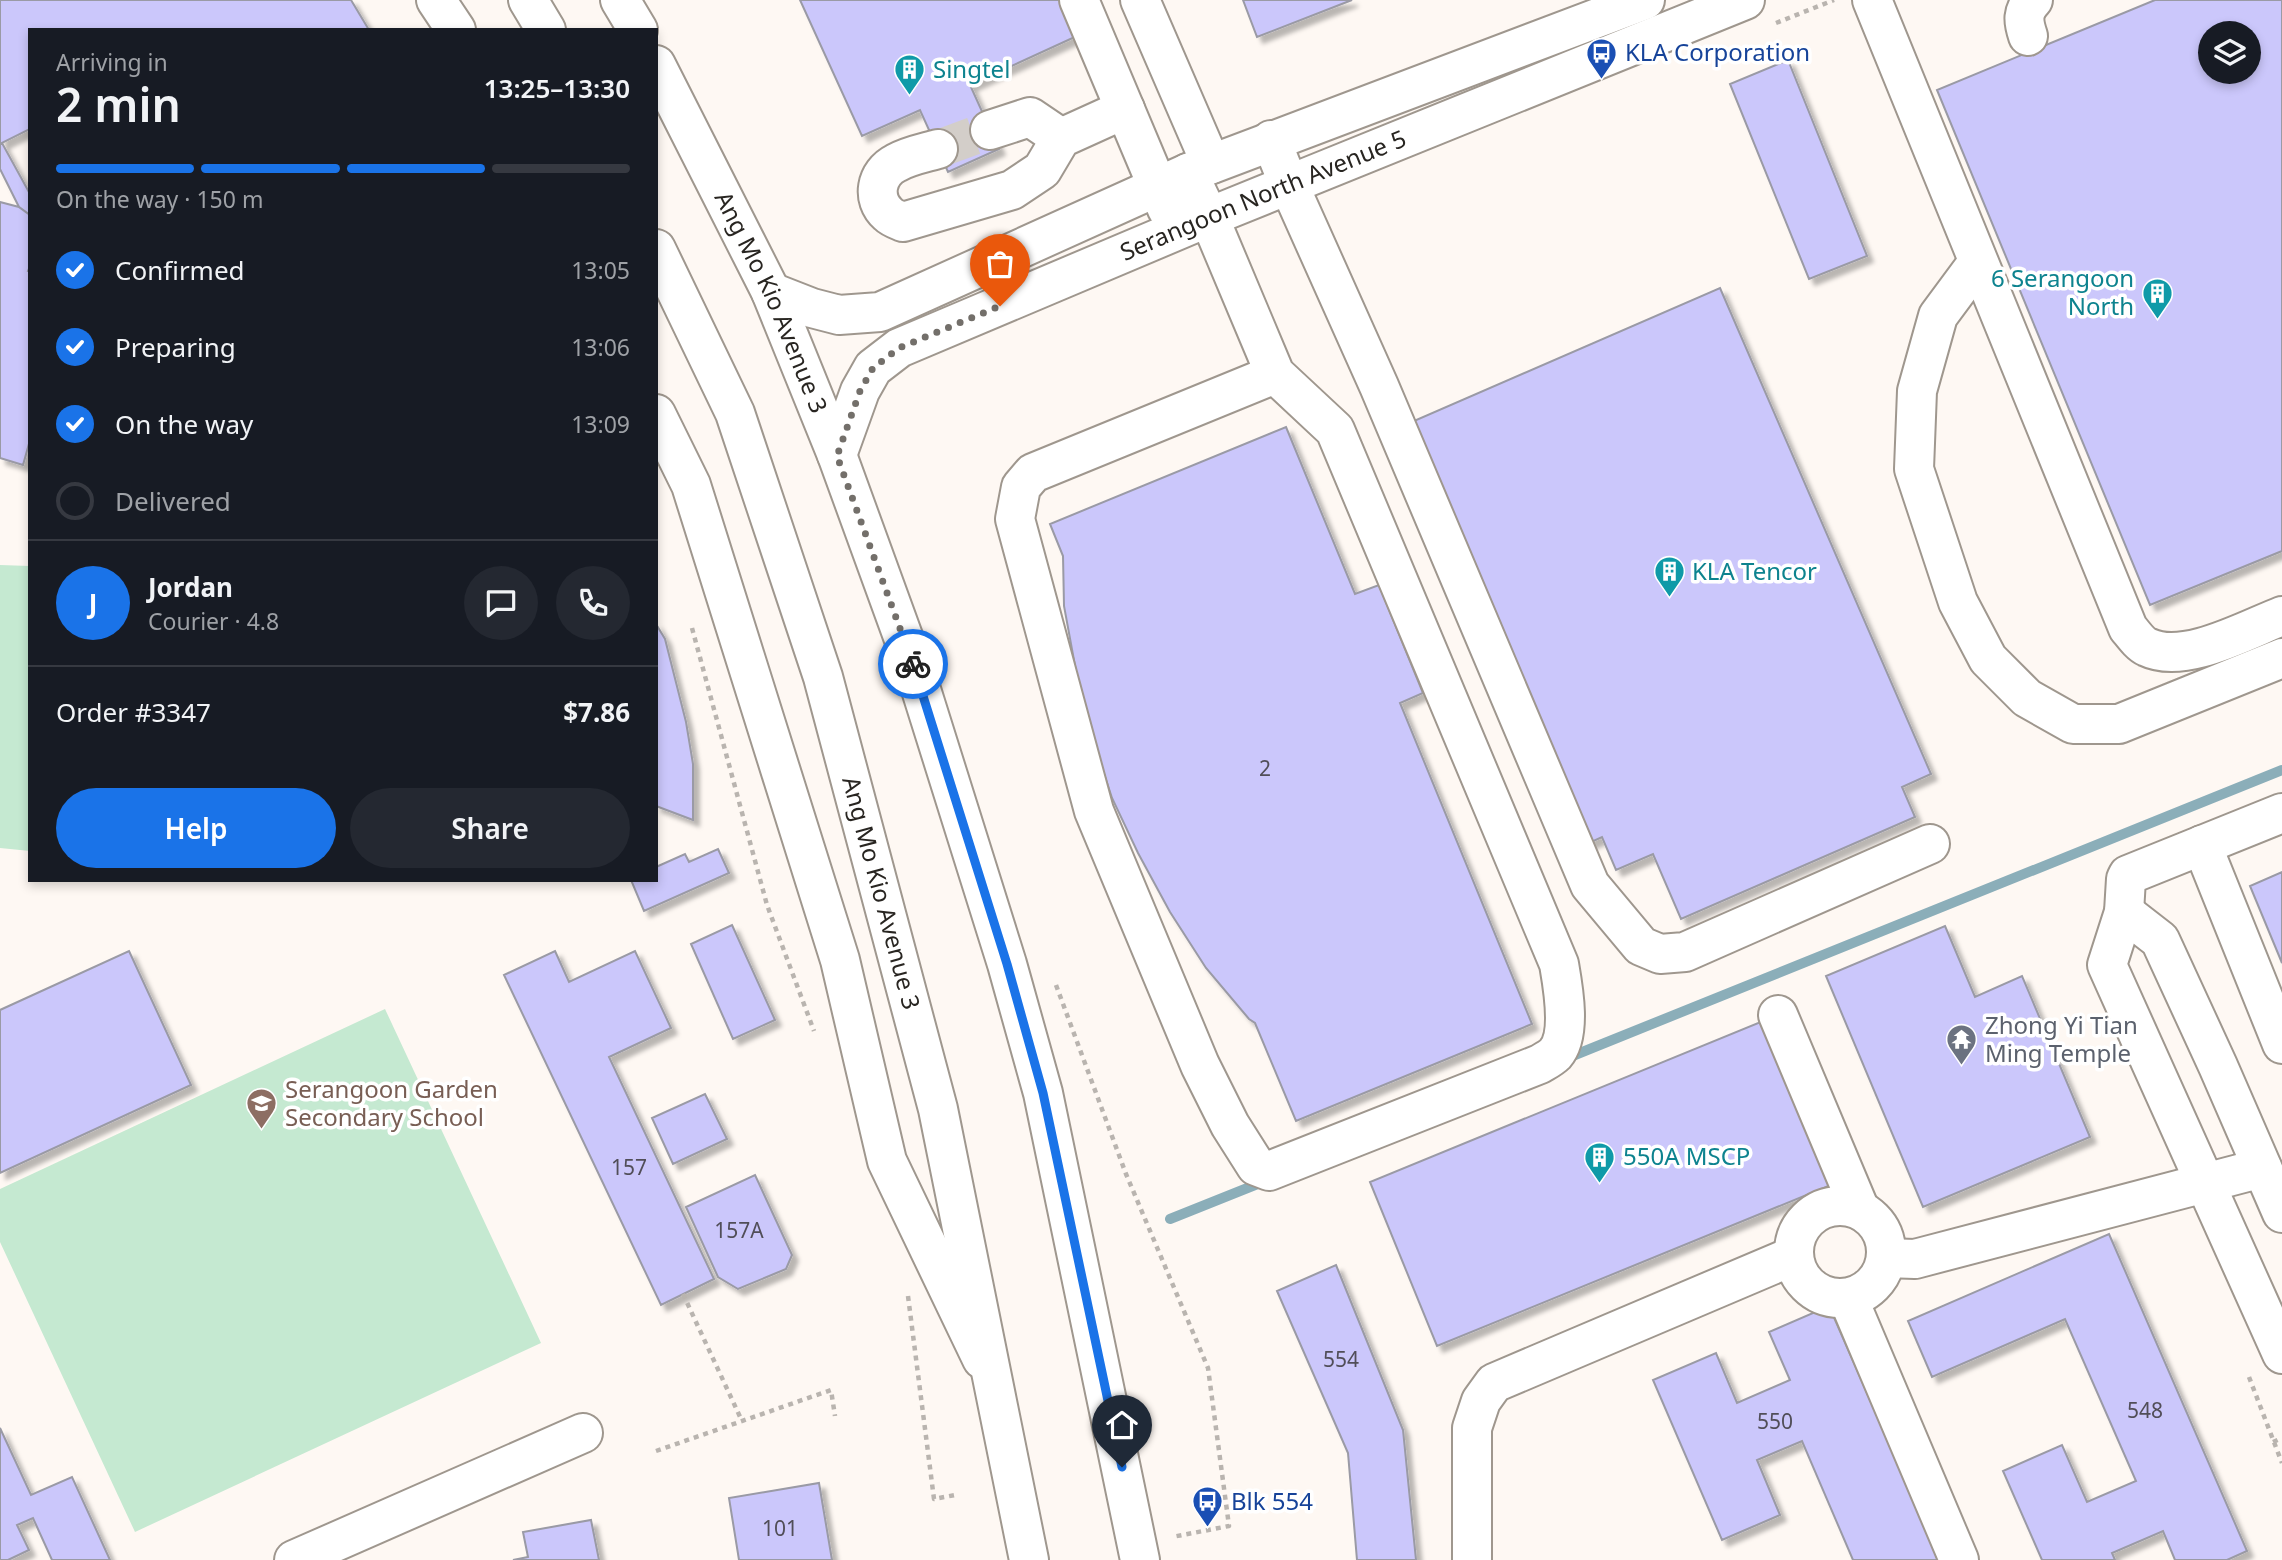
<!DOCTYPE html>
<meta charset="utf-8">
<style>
:root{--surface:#171b24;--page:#242831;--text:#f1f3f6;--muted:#9ea1a6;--line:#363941;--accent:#1a73e8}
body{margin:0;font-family:"Noto Sans",sans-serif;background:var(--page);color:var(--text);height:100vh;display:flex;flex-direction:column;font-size:26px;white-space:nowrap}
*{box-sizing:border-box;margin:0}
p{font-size:23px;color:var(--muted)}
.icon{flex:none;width:38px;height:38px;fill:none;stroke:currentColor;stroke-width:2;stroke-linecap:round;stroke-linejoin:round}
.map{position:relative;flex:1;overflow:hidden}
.drawer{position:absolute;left:28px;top:28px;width:630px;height:854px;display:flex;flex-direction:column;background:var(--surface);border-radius:0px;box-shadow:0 4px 10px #0003}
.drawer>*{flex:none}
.buttons{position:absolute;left:2198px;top:21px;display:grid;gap:14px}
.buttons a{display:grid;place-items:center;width:63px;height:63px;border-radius:50%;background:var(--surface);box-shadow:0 4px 10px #0003;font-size:35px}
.pin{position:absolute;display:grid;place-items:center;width:60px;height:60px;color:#fff;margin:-72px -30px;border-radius:50% 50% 50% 0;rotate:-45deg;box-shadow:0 0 7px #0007}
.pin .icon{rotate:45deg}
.courier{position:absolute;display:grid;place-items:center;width:70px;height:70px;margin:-35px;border:5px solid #1a73e8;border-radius:50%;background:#fff;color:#222;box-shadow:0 2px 9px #0007}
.summary em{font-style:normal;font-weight:600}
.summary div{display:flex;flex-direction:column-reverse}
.summary{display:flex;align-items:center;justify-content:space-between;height:119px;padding:0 28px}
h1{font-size:46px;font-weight:600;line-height:52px}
.bar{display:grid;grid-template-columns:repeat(4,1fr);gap:10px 7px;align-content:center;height:84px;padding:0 28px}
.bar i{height:9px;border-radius:5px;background:var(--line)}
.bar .active{background:var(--accent)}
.bar p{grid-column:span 4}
.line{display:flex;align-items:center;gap:18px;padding:0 28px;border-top:2px solid var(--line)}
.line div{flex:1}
.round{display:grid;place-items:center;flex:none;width:74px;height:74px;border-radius:37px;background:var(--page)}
ol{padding:0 28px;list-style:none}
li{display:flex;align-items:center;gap:21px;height:77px}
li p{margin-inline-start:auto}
li .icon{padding:7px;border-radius:50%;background:var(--accent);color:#fff;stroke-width:4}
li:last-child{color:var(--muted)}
li i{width:38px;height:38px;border:4px solid var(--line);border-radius:50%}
.primary-button{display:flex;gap:14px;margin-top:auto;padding:14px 28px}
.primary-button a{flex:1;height:80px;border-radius:42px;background:var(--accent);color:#fff;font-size:28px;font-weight:600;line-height:80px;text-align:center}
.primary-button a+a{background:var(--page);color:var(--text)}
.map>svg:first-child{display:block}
</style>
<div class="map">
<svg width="2282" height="1560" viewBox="0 0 2282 1560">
<defs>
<filter id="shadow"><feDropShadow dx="6" dy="6" stdDeviation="2" flood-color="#0004"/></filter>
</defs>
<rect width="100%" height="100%" fill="#fef8f3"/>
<!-- green -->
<path fill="#c5e9d1" d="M0 565 30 566V851L0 848Z
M385 1009 541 1343 135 1532 0 1242V1189Z"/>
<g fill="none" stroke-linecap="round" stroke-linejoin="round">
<!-- stream -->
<path stroke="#8baeb9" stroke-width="10" d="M1565 1059 2282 770
M1170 1219 1265 1181"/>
</g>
<!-- building -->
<path fill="#cbc7fb" stroke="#9a9aa5" stroke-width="2" fill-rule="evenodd" filter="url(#shadow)" d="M0 0H351L369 30H30V129L0 144Z
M800 0H1060L1077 36 970 85 999 149 948 172 920 110 862 136Z
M1243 0H1352L1257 37Z
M2155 0H2282V551L2150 605 1937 90ZM2210 33H2249V72H2210Z
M1788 60 1867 256 1809 279 1730 84Z
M2 143 30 194V215L19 207 0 169V144Z
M0 202 19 207 30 215V266L28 271 30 272V440L23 465 0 458Z
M1720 288 1931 774 1902 787 1915 817 1681 919 1653 854 1616 870 1602 837 1589 843 1407 424Z
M1286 427 1355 594 1379 585 1423 693 1400 703 1532 1024 1296 1121 1255 1023 1249 1019 1206 968 1170 912 1138 853 1112 798 1093 740 1078 682 1064 606 1063 556 1050 524Z
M656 624 665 639 686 722 693 764V820L656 806Z
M718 849 729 873 644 911 631 880H656V867L685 854 689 862Z
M2282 872V963L2250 886Z
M732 925 775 1020 733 1039 691 944Z
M1945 926 1975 997 2022 976 2090 1137 1923 1207 1826 976Z
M129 951 191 1085 0 1173V1010Z
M555 951 569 982 635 951 671 1028 609 1057 714 1279 661 1305 504 975Z
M1763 1021 1831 1185 1437 1346 1370 1182Z
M705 1094 727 1139 673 1164 652 1118Z
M755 1175 792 1255 786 1269 738 1289 718 1277 686 1207Z
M2109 1234 2247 1551 2227 1560H2175L2163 1531 2112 1553 2115 1560H2042L2003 1471 2062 1445 2087 1502 2136 1481 2065 1319 1932 1377 1908 1321Z
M1336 1265 1403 1430 1416 1560H1357L1348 1453 1277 1291Z
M1829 1306 1940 1560H1853L1802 1441 1757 1460 1780 1515 1722 1540 1653 1380 1716 1353 1737 1403 1790 1380 1769 1332Z
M0 1428 31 1495 72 1477 110 1560H52L33 1518 17 1525 29 1550 8 1560H0Z
M819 1483 832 1560H739L729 1498Z
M591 1520 599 1560H513L528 1557 523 1532Z"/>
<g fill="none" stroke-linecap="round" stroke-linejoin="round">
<!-- minor-tunnel -->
<path stroke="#d3cec9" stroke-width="38" stroke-dasharray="38 19" stroke-linecap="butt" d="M938 149 990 130"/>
<defs>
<g id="minor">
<path d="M436 0 456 30"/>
<path d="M1079 0 1167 209"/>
<path d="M1140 0 1211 164"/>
<path d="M1872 0 2128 628C2133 634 2140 644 2147 647 2184 665 2246 630 2282 616"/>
<path d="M2028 36C2023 21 2022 12 2033 0"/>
<path d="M990 130 1030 117 1061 138"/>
<path d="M1271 140 1289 185 1379 386 1590 885 1641 946 1660 954 1685 952 1930 844"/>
<path d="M938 149C924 153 908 156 896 163 876 173 871 199 888 214 892 218 898 220 903 222L1012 190 1042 170 1061 138 1125 109"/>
<path d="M1188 173 1209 217 1275 374 1335 430 1559 964C1563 987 1572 1035 1555 1054 1551 1058 1545 1061 1540 1064L1269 1171 1256 1166 1230 1125 1200 1065 1094 811 1015 519 1021 487 1033 473 1275 374"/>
<path d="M1978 262 1938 316 1917 391 1914 469 1958 602 1988 659 2027 698 2073 724H2119L2282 658"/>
<path d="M771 292 812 308 839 315 880 312 1188 173 1645 0"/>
<path d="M656 414 691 485 840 960 887 1161 982 1359"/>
<path id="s1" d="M837 455 860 391 873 368 899 348 1209 217 1745 0"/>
<path d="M2282 813 2128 875 2126 879 2124 912 2107 965 2282 1354"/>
<path d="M2202 845 2282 1044"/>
<path d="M2124 912 2160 940 2218 1066 2282 1213"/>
<path d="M1778 1015 1860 1210"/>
<circle cx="1840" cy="1252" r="46"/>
<path d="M1886 1258 1915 1259 2262 1168"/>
<path d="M1848 1298 1959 1560"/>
<path d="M294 1560 583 1433"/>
<path d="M1472 1560V1428L1481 1401 1494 1383 1793 1256"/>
</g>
<g id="highway">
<path d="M528 0 546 30"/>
<path d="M620 0 638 30"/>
<path id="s2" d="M656 65 771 292 837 455 913 664 1007 964 1043 1093 1140 1560"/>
<path id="s3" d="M656 249 735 413 823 677 938 1109 1029 1560"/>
</g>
</defs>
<!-- minor casing -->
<use href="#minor" stroke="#9f978e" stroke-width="42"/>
<!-- highway casing -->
<use href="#highway" stroke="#9f978e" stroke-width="42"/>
<!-- path -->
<path stroke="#b9b4af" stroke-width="4.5" stroke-dasharray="5 5" stroke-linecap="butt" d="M1776 23 1834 0
M692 628 767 905 814 1031
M1056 985 1126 1174 1208 1368 1229 1526 1172 1537
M683 1294 742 1421
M908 1296 934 1499 955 1495
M2249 1377 2282 1463
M2273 1442 2282 1438
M656 1451 831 1390 835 1416"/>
<!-- minor -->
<use href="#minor" stroke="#fff" stroke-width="38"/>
<!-- highway -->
<use href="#highway" stroke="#fff" stroke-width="38"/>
</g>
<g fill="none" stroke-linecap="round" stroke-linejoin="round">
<!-- done -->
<path stroke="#736f6a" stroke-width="7" stroke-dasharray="0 12.6" d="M913 664 837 456 860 391 873 368 899 348 1000 306"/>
<!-- route -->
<path stroke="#1a73e8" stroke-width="9" d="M913 664 1007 964 1043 1093 1122 1467"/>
</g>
<!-- icons -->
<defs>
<symbol id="bus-pin" viewBox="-11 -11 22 30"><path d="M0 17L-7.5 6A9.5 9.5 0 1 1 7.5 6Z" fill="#1a4fb4" stroke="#fff"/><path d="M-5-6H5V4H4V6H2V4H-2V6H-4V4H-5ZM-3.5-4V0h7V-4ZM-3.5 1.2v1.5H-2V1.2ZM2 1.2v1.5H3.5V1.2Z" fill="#fff"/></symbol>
<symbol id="building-pin" viewBox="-11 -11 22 30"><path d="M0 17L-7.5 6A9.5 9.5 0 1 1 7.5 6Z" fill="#0f9aa8" stroke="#fff"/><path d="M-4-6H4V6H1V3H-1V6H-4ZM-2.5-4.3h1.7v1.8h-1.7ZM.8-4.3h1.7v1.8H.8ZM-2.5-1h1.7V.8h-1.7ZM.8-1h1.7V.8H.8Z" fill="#fff"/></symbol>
<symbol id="temple-pin" viewBox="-11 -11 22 30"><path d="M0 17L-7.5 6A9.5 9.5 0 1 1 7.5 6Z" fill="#6b7280" stroke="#fff"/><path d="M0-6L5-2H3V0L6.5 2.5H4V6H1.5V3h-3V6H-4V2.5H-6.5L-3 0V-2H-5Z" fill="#fff"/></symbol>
<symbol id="school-pin" viewBox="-11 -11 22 30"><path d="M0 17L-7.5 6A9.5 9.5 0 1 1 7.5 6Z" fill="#8d6e63" stroke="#fff"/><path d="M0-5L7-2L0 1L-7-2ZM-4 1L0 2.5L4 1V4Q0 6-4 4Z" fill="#fff"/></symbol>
</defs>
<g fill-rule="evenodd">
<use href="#bus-pin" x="1584" y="36" width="35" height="47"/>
<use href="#building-pin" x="892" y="52" width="35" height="47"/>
<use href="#building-pin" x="2140" y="276" width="35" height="47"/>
<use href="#building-pin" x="1652" y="554" width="35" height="47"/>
<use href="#temple-pin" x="1944" y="1022" width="35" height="47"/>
<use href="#school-pin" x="244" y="1086" width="35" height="47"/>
<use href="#building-pin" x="1582" y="1140" width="35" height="47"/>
<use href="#bus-pin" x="1190" y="1484" width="35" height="47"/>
</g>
<g text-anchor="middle" stroke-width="7" stroke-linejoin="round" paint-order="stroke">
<!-- number labels -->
<g font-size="21" fill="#514e58">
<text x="1265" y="776">2</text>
<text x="629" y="1175">157</text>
<text x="739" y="1238">157A</text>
<text x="1341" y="1367">554</text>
<text x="2145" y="1418">548</text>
<text x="1775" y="1429">550</text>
<text x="780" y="1536">101</text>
</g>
<!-- transit labels -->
<g font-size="24" fill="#164399" stroke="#fff" text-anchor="start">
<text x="1625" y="61">KLA Corporation</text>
<text x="1231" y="1510">Blk 554</text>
</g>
<!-- culture labels -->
<g font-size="24" fill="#0d838f" stroke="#fff" text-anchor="start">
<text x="933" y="78">Singtel</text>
<text x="2134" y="287" text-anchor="end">6 Serangoon<tspan x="2134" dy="28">North</tspan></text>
<text x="1692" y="580">KLA Tencor</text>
<text x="1623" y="1165">550A MSCP</text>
</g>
<!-- street labels -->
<g font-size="24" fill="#282521" stroke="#fff">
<text dy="8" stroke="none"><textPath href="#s1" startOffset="522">Serangoon North Avenue 5</textPath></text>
<text dy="8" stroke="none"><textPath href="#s2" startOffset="264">Ang Mo Kio Avenue 3</textPath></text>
<text dy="8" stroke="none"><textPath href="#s3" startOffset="684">Ang Mo Kio Avenue 3</textPath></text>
</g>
<!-- worship labels -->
<g font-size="24" fill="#5b616d" stroke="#fff" text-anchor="start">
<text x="1985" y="1034">Zhong Yi Tian<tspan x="1985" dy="28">Ming Temple</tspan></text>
</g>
<!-- education labels -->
<g font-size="24" fill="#785e54" stroke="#fff" text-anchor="start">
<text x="285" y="1098">Serangoon Garden<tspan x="285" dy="28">Secondary School</tspan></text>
</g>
</g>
</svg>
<div class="buttons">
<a><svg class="icon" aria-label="layers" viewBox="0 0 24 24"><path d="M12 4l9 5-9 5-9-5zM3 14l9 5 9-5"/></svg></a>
</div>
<div class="pin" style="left:1000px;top:306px;background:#ea580c"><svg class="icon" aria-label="bag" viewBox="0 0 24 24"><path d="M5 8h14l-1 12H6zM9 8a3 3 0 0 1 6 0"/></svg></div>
<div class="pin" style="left:1122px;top:1467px;background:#1f2937"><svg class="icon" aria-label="home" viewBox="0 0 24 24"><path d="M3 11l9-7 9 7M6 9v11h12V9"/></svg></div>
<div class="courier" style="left:913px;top:664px"><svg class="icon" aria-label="bike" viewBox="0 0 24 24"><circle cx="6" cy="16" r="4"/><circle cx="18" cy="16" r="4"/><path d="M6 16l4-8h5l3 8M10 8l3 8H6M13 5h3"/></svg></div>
<section class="drawer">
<div class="summary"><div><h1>2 min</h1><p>Arriving in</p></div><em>13:25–13:30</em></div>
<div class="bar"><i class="active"></i><i class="active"></i><i class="active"></i><i></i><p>On the way · 150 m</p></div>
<ol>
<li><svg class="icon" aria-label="check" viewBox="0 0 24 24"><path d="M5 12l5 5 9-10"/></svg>Confirmed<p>13:05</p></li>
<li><svg class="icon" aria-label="check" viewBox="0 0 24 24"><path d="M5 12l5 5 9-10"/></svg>Preparing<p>13:06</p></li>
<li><svg class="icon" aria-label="check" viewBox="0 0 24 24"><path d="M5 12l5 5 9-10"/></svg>On the way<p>13:09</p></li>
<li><i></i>Delivered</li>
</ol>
<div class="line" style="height:126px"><b class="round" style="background:var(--accent);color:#fff">J</b><div><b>Jordan</b><p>Courier · 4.8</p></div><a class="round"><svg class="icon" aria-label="chat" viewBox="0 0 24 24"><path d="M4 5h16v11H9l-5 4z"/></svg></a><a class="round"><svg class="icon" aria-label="phone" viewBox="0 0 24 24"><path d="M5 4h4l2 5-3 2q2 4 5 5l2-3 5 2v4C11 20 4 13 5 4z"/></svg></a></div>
<div class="line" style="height:91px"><div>Order #3347</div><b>$7.86</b></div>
<div class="primary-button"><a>Help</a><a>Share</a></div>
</section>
</div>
